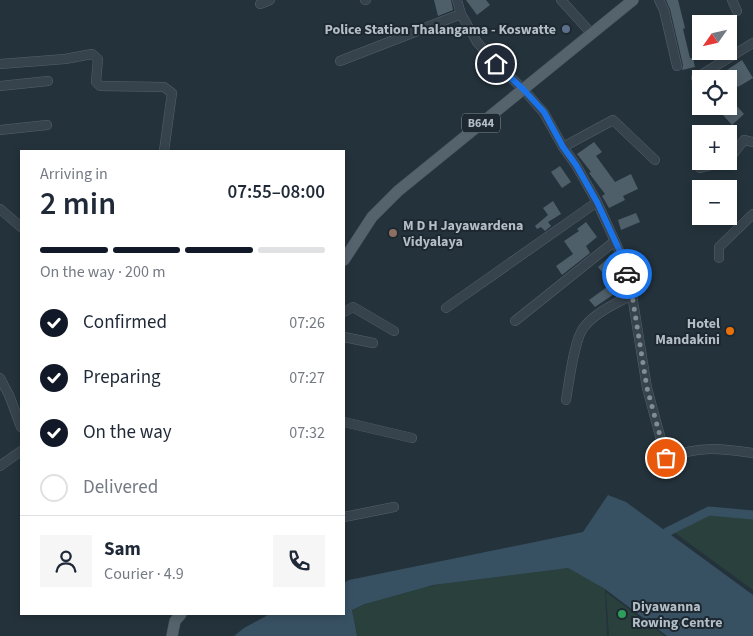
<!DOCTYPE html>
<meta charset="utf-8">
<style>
:root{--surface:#fff;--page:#f6f6f7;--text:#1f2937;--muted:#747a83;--line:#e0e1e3;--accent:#111827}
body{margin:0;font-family:"Source Sans 3",sans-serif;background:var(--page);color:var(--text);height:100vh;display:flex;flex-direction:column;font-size:19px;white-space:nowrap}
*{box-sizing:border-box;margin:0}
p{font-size:16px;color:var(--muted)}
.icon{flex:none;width:28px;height:28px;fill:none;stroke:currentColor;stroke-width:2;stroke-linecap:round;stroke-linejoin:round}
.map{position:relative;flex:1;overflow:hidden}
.drawer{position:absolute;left:20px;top:150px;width:325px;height:465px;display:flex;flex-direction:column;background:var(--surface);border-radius:0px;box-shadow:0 2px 8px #0003}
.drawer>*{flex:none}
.needle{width:32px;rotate:236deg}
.buttons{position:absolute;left:692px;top:15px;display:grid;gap:10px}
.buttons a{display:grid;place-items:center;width:45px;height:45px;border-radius:0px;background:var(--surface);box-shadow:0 2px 8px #0003;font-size:25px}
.pin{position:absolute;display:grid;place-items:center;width:42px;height:42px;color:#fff;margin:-21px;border:2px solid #fff;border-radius:50%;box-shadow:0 1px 5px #0007}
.courier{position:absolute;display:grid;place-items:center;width:50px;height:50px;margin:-25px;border:4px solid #1a73e8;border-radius:50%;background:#fff;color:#222;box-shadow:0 1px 6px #0007}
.head em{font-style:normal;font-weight:600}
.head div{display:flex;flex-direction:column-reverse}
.head{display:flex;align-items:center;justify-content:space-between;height:85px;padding:0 20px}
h1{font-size:32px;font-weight:600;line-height:38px}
.bar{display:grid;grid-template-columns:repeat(4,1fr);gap:8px 5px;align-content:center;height:60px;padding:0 20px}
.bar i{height:6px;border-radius:4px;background:var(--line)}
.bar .active{background:var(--accent)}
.bar p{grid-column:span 4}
.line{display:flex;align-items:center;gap:12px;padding:0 20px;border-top:1px solid var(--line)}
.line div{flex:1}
.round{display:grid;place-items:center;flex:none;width:52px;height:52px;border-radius:0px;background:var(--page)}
ol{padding:0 20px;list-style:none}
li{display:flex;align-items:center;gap:15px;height:55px}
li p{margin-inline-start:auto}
li .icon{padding:5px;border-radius:50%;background:var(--accent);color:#fff;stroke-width:4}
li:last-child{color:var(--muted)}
li i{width:28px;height:28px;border:2px solid var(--line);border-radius:50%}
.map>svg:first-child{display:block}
</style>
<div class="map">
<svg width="753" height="636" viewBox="0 0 753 636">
<rect width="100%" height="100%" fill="#24323b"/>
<!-- green -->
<path fill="#29403d" d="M710 515 753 519V590L675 533Z
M568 568 605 589 607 636H357L352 610C417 581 498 576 568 568Z
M606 592 665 636H609Z"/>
<!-- water -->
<path fill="#385162" d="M608 495 626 502 753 595V636H667L605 589 568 568 433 585 365 604 352 610 357 636H234L244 628 270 614H344V583L349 580 583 532Z"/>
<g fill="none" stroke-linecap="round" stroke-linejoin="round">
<!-- canal -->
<path stroke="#385162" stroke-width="9" d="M667 532 709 511 753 515"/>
</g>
<!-- building -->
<path fill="#4f5f69" d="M434 0H451L453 10 438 16Z
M466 0H486L490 5 477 15Z
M666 0H678L685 28 683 29 690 58H693L695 67 682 70 683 65 670 9Z
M742 60 753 78 738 87 732 79H713Z
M734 103 744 114 732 125 722 114Z
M594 142 602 152 596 156 615 182 631 174 638 189 623 196 625 200 609 208 602 196 605 194 589 173 591 172 577 154Z
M560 166 571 182 562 188 551 172Z
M553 201 561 214 548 222 551 226 545 231 541 227 537 229 535 226 548 215 543 208Z
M636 213 640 222 621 230 618 220Z
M586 222 597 237 586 246 590 253 562 275 556 266 573 254 564 241 579 231 577 229Z
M607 259 620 274 610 282 598 267Z
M614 282 620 290 595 307 589 300Z"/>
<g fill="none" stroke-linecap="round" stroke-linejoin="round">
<defs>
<path id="minor" d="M365 0H366
M457 0 461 14 477 42 496 64 523 89 544 113 563 147 576 165 597 202 623 259 632 295 647 388 666 458C700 446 718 448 753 453
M561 0 591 33
M659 0 664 10 677 66
M732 0 737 11
M260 4 270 0
M340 61 461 14
M0 64 65 59 92 54 98 59 96 82 100 86 164 87 172 93 164 151
M696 78 753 43
M0 86 48 81
M0 130 47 125
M563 147 613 120 655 160
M729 159 744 140 753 142
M700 168 727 161
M0 209 21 227
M719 258V247L753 214
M446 308 597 202
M344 312 353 307 394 331
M515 321 615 241
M344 337 373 343
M0 378 9 395 21 427
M566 400C569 383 574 339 584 327 596 312 615 304 632 295
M344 422 412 438
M0 466 21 451
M344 517 394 507"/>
<path id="major" d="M344 260 372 217 398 191 633 0
M172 636 175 621 181 614"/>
</defs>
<!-- minor casing -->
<use href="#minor" stroke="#55616a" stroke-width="10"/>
<!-- major casing -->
<use href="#major" stroke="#434f58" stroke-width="12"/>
<!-- minor -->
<use href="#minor" stroke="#37434c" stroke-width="9"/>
<!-- major -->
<use href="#major" stroke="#55636c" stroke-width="11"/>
</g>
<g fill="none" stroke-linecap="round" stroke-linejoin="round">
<!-- done -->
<path stroke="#818d96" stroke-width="5" stroke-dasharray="0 9" d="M627 274 632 295 647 388 666 458"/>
<!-- route -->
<path stroke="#1a73e8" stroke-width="6" d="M496 64 523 89 544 112 563 147 576 165 597 202 623 258 627 274"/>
</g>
<!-- markers -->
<circle fill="#5c6f8a" stroke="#1d2831" stroke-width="2" cx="566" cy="29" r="5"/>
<circle fill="#8d6e63" stroke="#1d2831" stroke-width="2" cx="393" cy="233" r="5"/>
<circle fill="#e8710a" stroke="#1d2831" stroke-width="2" cx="730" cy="331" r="5"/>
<circle fill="#2e9e5b" stroke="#1d2831" stroke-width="2" cx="622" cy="614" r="5"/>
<g text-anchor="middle" stroke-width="4" stroke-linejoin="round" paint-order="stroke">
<!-- shield labels -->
<rect fill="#1d2831" stroke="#86919a" stroke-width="1" x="462" y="113.5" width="38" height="19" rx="4"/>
<g font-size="12" font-weight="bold" fill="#b3bec7">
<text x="481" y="127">B644</text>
</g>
<!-- poi labels -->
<g font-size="14" font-weight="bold" fill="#b3bec7" stroke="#1d2831" text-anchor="end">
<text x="556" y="34">Police Station Thalangama - Koswatte</text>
<text x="403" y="230" text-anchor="start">M D H Jayawardena<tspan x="403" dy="16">Vidyalaya</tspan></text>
<text x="720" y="328">Hotel<tspan x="720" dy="16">Mandakini</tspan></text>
<text x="632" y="611" text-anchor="start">Diyawanna<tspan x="632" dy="16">Rowing Centre</tspan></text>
</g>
</g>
</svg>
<div class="buttons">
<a><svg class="needle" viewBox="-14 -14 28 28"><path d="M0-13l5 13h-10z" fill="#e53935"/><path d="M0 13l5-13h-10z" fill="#747a83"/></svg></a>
<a><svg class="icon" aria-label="locate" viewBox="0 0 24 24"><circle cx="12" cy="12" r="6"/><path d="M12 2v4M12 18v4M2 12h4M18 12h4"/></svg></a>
<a>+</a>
<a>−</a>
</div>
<div class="pin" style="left:666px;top:458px;background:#ea580c"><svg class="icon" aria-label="bag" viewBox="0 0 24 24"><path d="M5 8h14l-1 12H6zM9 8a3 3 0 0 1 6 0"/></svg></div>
<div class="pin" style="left:496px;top:64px;background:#1f2937"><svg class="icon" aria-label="home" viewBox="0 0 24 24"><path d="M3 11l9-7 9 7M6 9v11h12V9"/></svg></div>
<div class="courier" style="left:627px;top:274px"><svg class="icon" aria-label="car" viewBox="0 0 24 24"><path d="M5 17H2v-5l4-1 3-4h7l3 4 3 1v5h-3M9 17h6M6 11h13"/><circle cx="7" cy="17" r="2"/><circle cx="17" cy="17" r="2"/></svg></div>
<section class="drawer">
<div class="head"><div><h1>2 min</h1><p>Arriving in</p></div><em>07:55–08:00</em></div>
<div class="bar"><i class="active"></i><i class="active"></i><i class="active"></i><i></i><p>On the way · 200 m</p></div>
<ol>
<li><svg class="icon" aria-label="check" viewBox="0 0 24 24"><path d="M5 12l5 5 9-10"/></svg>Confirmed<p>07:26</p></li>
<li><svg class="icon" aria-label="check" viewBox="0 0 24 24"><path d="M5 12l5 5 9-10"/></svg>Preparing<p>07:27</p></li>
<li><svg class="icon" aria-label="check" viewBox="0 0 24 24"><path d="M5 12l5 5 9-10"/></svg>On the way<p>07:32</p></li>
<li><i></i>Delivered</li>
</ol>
<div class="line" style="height:90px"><a class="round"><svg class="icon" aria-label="person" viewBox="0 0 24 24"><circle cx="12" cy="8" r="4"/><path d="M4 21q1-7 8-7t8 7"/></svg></a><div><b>Sam</b><p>Courier · 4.9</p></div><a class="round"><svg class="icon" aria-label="phone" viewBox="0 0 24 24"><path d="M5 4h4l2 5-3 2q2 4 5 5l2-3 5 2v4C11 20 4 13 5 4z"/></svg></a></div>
</section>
</div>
